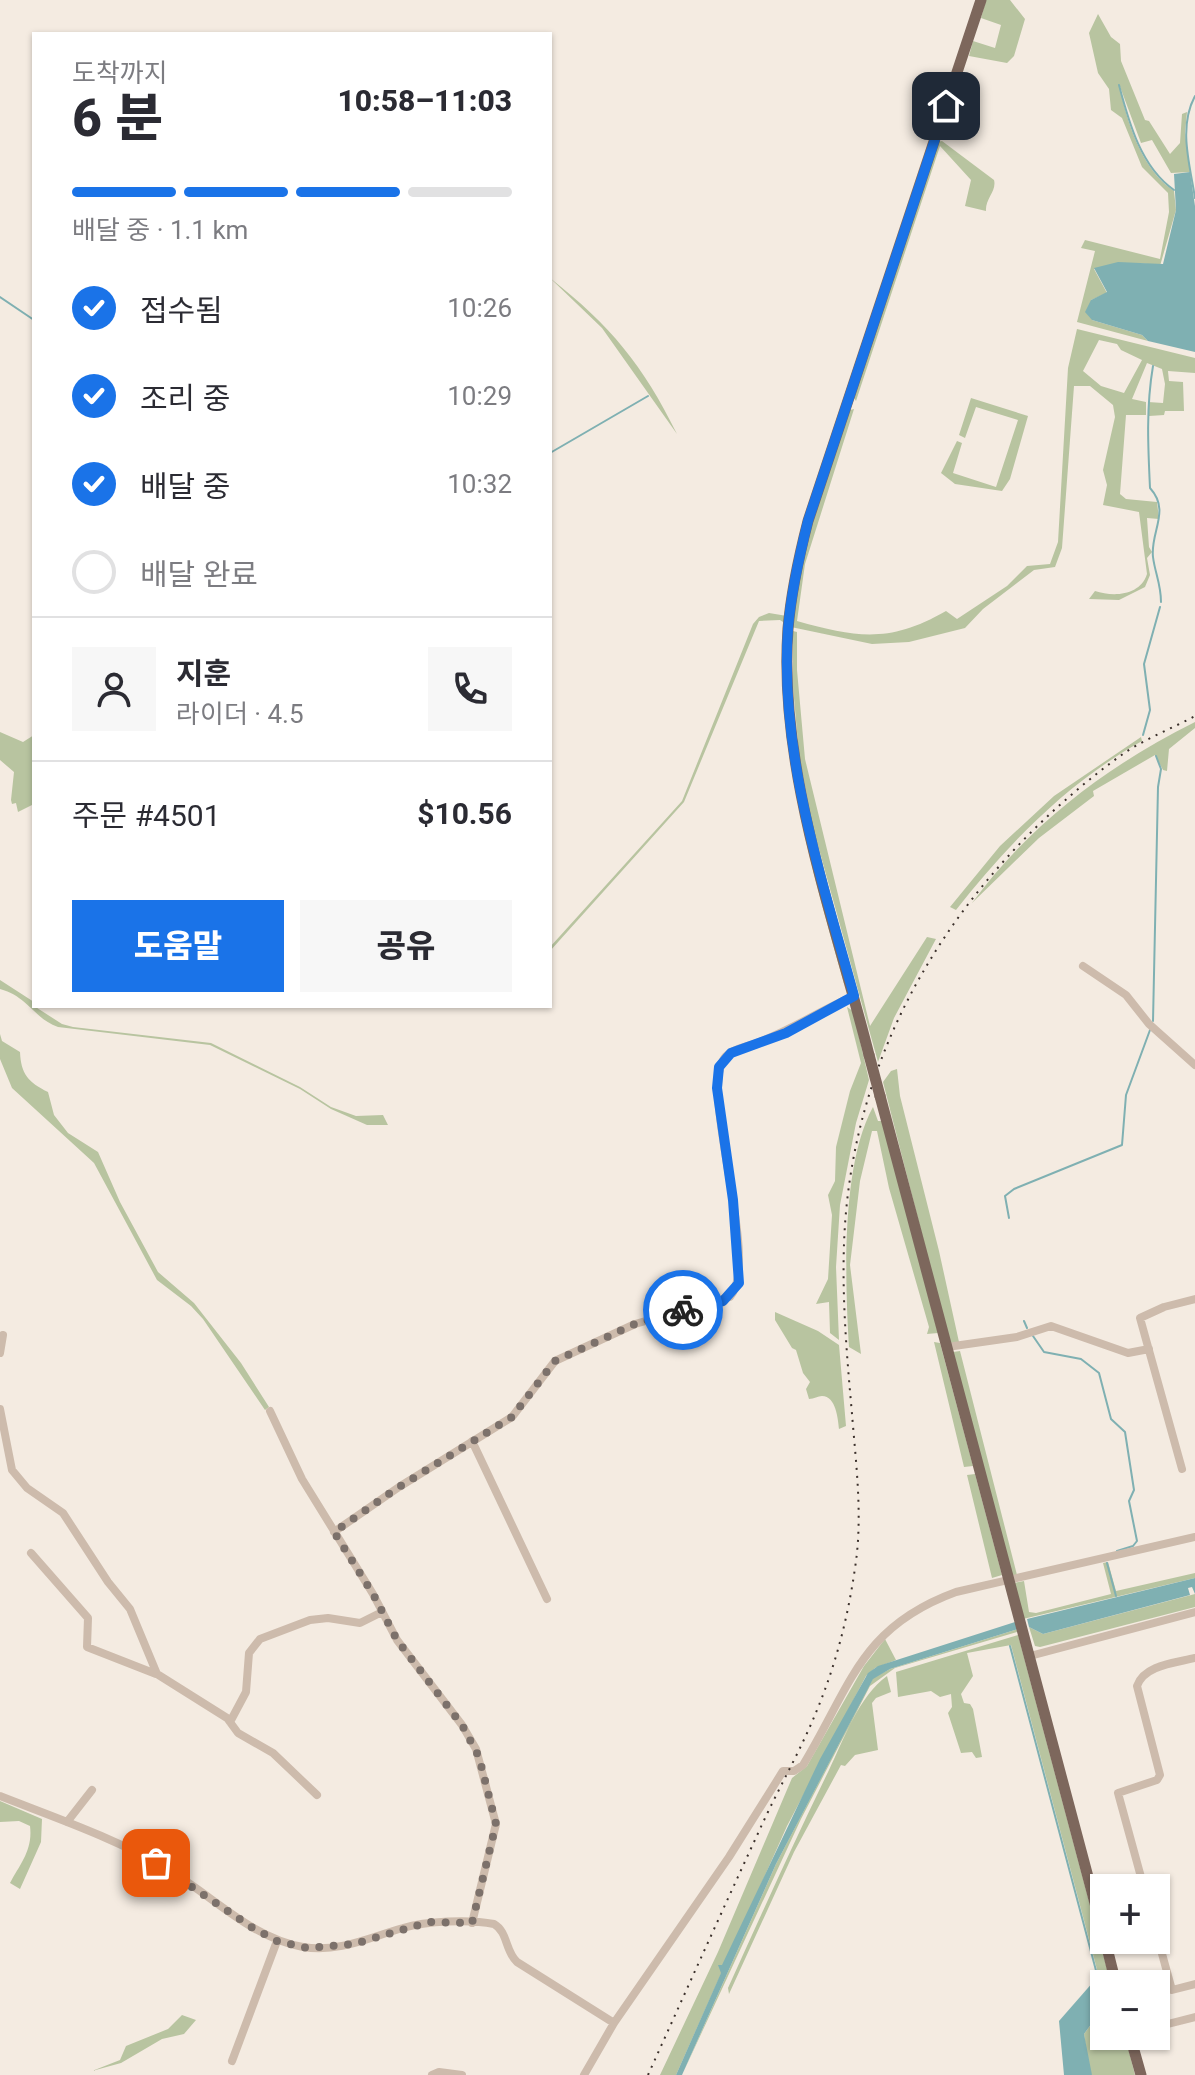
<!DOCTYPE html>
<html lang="ko">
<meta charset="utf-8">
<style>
:root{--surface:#fff;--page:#f7f7f7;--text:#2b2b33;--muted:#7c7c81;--line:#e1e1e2;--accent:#1a73e8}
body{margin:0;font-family:Roboto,"Noto Sans KR",sans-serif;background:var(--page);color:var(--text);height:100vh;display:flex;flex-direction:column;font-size:30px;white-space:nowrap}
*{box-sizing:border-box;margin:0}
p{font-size:26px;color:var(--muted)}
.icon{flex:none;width:44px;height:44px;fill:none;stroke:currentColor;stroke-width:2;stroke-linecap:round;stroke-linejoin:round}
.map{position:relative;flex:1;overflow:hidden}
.side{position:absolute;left:32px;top:32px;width:520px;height:976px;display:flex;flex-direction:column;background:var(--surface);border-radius:0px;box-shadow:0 2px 6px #0004}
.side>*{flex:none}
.fabs{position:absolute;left:1090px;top:1874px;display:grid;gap:16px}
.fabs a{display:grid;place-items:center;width:80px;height:80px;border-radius:0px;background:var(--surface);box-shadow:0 2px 6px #0004;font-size:40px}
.pin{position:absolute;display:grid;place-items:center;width:68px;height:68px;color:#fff;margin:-34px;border-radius:16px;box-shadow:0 4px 12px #0006}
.courier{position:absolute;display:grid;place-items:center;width:80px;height:80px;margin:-40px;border:6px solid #1a73e8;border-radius:50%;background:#fff;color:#222;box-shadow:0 2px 10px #0007}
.overview em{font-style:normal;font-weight:800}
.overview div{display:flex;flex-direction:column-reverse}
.overview{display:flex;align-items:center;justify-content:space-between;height:136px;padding:0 40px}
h1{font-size:52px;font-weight:800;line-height:60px}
.bar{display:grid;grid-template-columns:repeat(4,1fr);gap:12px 8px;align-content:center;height:96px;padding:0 40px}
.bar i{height:10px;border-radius:6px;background:var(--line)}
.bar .selected{background:var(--accent)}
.bar p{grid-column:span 4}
.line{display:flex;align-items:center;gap:20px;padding:0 40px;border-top:2px solid var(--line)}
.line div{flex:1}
.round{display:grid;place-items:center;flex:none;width:84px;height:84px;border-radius:0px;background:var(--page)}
ol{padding:0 40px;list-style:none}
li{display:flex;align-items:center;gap:24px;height:88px}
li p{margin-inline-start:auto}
li .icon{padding:8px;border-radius:50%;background:var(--accent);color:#fff;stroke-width:4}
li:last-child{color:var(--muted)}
li i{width:44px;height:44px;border:4px solid var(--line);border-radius:50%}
.button{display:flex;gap:16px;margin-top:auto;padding:16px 40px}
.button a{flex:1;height:92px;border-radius:0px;background:var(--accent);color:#fff;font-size:32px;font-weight:800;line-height:92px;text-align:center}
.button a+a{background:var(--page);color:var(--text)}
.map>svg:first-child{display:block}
</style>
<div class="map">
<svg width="1195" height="2075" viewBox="0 0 1195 2075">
<rect width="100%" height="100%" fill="#f4ebe1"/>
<!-- green -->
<path fill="#b8c4a0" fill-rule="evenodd" d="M986 0H1010L1025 19 1014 56 1007 63 969 56 973 41 995 48 1001 25 981 18Z
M1098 14 1111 37 1120 44 1121 61 1145 120 1149 121 1170 154 1180 143 1182 114 1187 112 1185 133 1190 172 1171 173 1152 140 1141 143 1119 84C1127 122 1141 169 1174 191L1176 210 1160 266C1135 260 1118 265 1094 269L1107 293 1091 300 1092 320 1142 335 1148 341 1077 322 1095 251 1081 248 1085 240 1160 259 1169 212 1168 193 1142 167 1122 118 1111 110 1109 89 1098 73 1089 33Z
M942 141 994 180C997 191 985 199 986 211L965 206 971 180 940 146 856 401 854 398 937 142Z
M550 278C611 326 643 365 677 434L602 328Z
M1077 329 1195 358V373L1168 371 1169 381 1183 382 1184 411H1165L1164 415 1149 416 1148 402 1163 403 1165 384 1162 369 1147 363 1132 399 1146 402V415H1126L1120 494 1126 499 1157 502 1159 519 1147 518 1149 547 1152 552 1147 558 1150 575 1145 587 1119 600 1089 599 1095 591C1113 597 1140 596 1147 574L1139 512 1103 505 1107 485 1103 470 1115 417 1113 405 1090 386H1074L1062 548 1055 567 1034 570 983 609 965 628 909 642 872 644 791 627 809 531 850 410 854 409 805 564 797 621C858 638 890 643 946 611L957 619 1007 586 1027 566 1050 564 1058 542 1068 368ZM1099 340 1117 344 1121 350 1142 360 1124 393 1101 386 1083 371Z
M971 398 1028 416 1010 479 1002 491 955 484 941 473 957 441 962 443 953 473 996 487 1018 420 976 407 965 438 959 435Z
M769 613 787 616 785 697 845 987C810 862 777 754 783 622L780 620 759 621 684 802 550 951V947L682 801 753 624 759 617Z
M793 631 797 632V670L805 759 870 1026 927 937 936 939 894 1018 878 1062 812 824 799 754 793 687Z
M1195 722V728L1169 749 1167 771 1163 770 1155 755 1093 791 1094 796 1039 838 972 903C1030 824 1107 766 1195 722Z
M0 732 23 742 34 735V804L18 812 16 803 12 804 11 800 14 772 0 760Z
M1141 737 1142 741C1068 782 1008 844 956 910L950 907 1000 846 1054 796Z
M0 980 34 1002V1006L62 1024 73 1027 211 1043 300 1087 331 1107 356 1116 383 1115 388 1125H367L331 1109 300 1089 210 1045 58 1027C33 1018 29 997 0 989Z
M847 1007 853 1011 869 1080 856 1123 840 1205 836 1267 839 1340 830 1333 829 1302 816 1304 828 1279 832 1215 828 1195 835 1181 836 1147 850 1091 861 1063Z
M0 1034 2 1041 20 1052C21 1074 28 1082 48 1092L54 1115 68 1133 98 1152 120 1202 158 1272 194 1303 241 1363 269 1407 265 1410 203 1319 191 1306 157 1280 94 1163 12 1088 0 1059Z
M897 1069 900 1096 939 1251 959 1342 950 1344 883 1082 891 1071Z
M873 1107 878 1121H882L938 1333 927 1334 929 1327 889 1188 877 1131H872L860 1181 850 1265 861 1354 849 1347C845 1281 841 1165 873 1107Z
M775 1312 818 1331 839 1345 846 1426 839 1429C838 1419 836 1396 822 1396 818 1396 814 1399 809 1399L806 1389 810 1382 803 1373 796 1350 792 1348 775 1320Z
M934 1342 940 1343 973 1466 964 1467Z
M960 1351 1017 1575 1012 1576 953 1352Z
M975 1474 1002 1575 992 1578 967 1475Z
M1108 1562 1116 1591 1195 1573V1578L1023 1619 1014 1583 1024 1581 1029 1612 1036 1613 1111 1594 1103 1563Z
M1195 1594V1607L1040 1647 1035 1646 1029 1627 1043 1634Z
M1018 1629 1017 1632 895 1668 870 1686 801 1819 682 2075 776 1864 873 1678 890 1669Z
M1018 1635 1111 1984H1104V2036H1125L1135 2075H1092L1089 2072 1084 2034 1092 2023 1103 2018 1094 1983 1099 1977 1011 1645 967 1653 973 1676 961 1694 964 1703 970 1704 973 1709 982 1757 976 1758 972 1752 961 1753 948 1713 952 1707 951 1694 940 1697 931 1691 898 1697 896 1672Z
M885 1639 896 1660 875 1668 866 1676 787 1826 676 2075H660L718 1952 792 1778 807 1766 864 1666Z
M887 1676 891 1692 876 1698 872 1703 878 1750 855 1755 845 1766 841 1765 794 1852 729 1994 728 1988C761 1915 794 1842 829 1770 844 1739 859 1696 887 1676Z
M0 1801 42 1819 41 1842 20 1889 10 1883C20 1864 33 1850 30 1826L19 1821 0 1822Z
M182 2015 196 2020 184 2034 162 2039 121 2063 92 2071 120 2060 126 2046 168 2029Z"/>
<!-- water -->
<path fill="#7fb0b2" d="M1190 172 1195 206V352L1148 341 1142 335 1092 320 1085 312 1091 300 1107 292 1094 268 1118 262 1163 264 1176 210 1174 174Z
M1195 1578V1594L1192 1587 1188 1588 1190 1595 1043 1634 1029 1627 1027 1619Z
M1015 1622 1018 1629 890 1669 873 1679 776 1864 682 2075H676L721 1973 718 1965H722L820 1759 868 1673 878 1666Z
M1094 1981 1103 2018 1092 2023 1084 2034 1092 2075H1064L1059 2021Z"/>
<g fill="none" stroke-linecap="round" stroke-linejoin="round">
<!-- stream -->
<path stroke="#7fb0b2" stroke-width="2" d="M1119 85C1129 123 1141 167 1174 190
M1195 96C1178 127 1190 165 1195 198
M0 297 34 320
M1153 366C1146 407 1148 447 1150 488 1171 511 1150 532 1153 557 1155 573 1161 584 1161 602
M550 453 648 396
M1143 735 1150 710 1144 664 1160 607
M1153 1021 1158 787 1161 769 1156 756
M1009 1218 1005 1196 1014 1189 1122 1145 1126 1095 1150 1030
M1024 1321 1027 1328
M1033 1336 1044 1352 1081 1359 1099 1373 1111 1419 1125 1432 1134 1490 1129 1501 1137 1541 1133 1546 1117 1551
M1107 1563 1116 1596
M1010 1646 1098 1978 1094 1983"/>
<!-- minor -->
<path stroke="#cdbbac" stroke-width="8" d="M1083 966 1126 995 1149 1024 1195 1065
M947 1347 1017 1337 1051 1326 1128 1353 1149 1349
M0 1353 3 1335
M0 1409 12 1470 27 1488 63 1513 108 1582 130 1609 157 1674 227 1718 238 1733 273 1753 317 1795
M270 1411 302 1479 373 1594 397 1640 462 1725 476 1749 496 1824 472 1923
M472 1441 547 1599
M1182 1469 1140 1318 1164 1307 1195 1299
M334 1532 399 1487 512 1417 555 1361 635 1324 730 1297C762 1260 696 1088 726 1056 733 1049 745 1047 754 1044 790 1031 819 1011 854 996
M31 1553 88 1618 87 1647 156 1674
M1030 1656 1195 1612
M230 1722 246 1692 249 1653 260 1639 310 1620 328 1618 360 1623 382 1612
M0 1796C56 1818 115 1838 167 1869 212 1895 251 1938 303 1947 339 1953 370 1937 403 1928 426 1921 470 1919 494 1924 508 1932 505 1951 517 1962L614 2023
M67 1822 92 1790
M1144 1888 1118 1793 1157 1780 1160 1775 1137 1686C1144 1665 1175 1663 1195 1658
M1156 1932 1172 1990 1195 1984
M1156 2027 1195 2017
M232 2061 277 1941
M432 2075 439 2072 462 2075
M584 2075 614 2023 729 1857 783 1771H794L803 1765C851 1686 860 1627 956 1592L1195 1537"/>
<!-- major -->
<path stroke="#7d675c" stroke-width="11" d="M869 1055C835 920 778 770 788 629 791 592 799 556 808 521L981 0
M880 1096 1104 1937
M1105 1940 1116 1984
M1130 2036 1141 2075"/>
<!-- rail -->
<path stroke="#3b302b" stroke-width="2" stroke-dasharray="2 6" stroke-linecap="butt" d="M648 2075C685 1993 722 1911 760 1829 778 1789 801 1750 817 1710 836 1664 848 1617 855 1568 863 1518 856 1464 852 1414 847 1358 842 1300 844 1244 851 1043 961 873 1120 756 1142 740 1171 729 1195 716"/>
<!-- major-bridge -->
<path stroke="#7d675c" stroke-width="11" d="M869 1055 880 1096"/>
</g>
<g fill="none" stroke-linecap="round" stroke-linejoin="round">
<!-- done -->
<path stroke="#7c716b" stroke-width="8" stroke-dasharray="0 14.4" d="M156 1863 253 1928 277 1941 307 1948 354 1944 429 1922 472 1923 496 1824 479 1757 462 1725 397 1640 373 1594 334 1532 399 1487 512 1417 555 1361 635 1324 683 1310"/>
<!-- route -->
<path stroke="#1a73e8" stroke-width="10" d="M683 1310 723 1301 739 1283 733 1200 717 1088 719 1067 731 1053 786 1033 854 996C822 879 779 753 788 629 791 592 799 557 808 521L946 106"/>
</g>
</svg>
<div class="fabs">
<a>+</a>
<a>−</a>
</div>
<div class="pin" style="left:156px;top:1863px;background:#ea580c"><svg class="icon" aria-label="bag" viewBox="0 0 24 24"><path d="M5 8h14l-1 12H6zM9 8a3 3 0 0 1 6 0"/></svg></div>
<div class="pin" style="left:946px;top:106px;background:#1f2937"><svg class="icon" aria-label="home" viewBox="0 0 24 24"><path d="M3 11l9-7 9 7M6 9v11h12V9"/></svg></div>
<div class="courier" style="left:683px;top:1310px"><svg class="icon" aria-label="bike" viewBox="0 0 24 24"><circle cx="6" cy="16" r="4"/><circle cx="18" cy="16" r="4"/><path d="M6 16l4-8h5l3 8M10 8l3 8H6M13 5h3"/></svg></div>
<section class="side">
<div class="overview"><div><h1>6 분</h1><p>도착까지</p></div><em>10:58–11:03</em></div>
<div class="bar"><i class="selected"></i><i class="selected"></i><i class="selected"></i><i></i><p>배달 중 · 1.1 km</p></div>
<ol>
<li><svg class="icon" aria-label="check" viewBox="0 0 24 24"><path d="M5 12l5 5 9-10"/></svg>접수됨<p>10:26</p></li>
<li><svg class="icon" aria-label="check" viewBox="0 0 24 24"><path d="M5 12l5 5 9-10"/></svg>조리 중<p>10:29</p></li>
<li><svg class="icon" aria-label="check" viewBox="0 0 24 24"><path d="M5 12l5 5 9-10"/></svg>배달 중<p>10:32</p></li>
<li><i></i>배달 완료</li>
</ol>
<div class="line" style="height:144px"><a class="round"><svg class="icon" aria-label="person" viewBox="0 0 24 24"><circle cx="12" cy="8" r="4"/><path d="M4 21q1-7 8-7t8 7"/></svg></a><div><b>지훈</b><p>라이더 · 4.5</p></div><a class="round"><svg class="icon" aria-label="phone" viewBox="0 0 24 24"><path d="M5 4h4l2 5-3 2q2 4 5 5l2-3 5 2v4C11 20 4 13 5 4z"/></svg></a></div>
<div class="line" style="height:104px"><div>주문 #4501</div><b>$10.56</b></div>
<div class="button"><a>도움말</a><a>공유</a></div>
</section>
</div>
